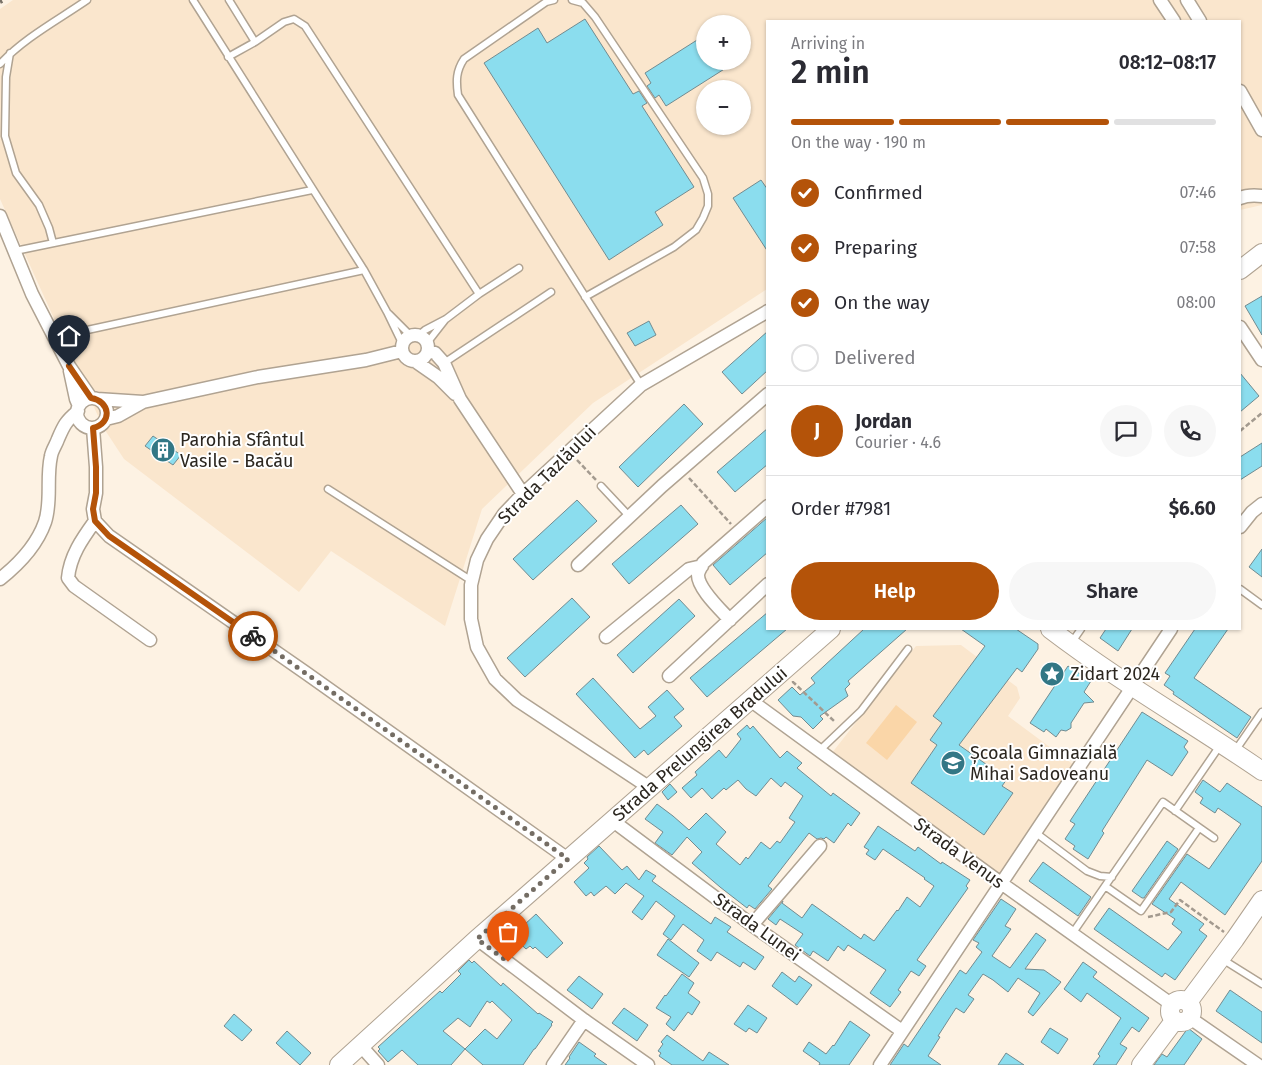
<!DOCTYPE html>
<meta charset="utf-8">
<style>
:root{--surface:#fff;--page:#f7f7f7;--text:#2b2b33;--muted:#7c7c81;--line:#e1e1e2;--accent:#b45309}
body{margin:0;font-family:"Fira Sans",sans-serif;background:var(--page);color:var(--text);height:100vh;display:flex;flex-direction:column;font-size:19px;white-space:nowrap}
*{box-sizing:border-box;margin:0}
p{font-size:16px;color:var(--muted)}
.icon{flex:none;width:28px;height:28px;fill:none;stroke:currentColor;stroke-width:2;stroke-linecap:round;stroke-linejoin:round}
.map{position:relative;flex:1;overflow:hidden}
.drawer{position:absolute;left:766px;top:20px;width:475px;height:610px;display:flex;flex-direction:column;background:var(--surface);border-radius:0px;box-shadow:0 1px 4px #0004}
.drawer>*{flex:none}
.buttons{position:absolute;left:696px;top:15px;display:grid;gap:10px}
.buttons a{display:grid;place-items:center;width:55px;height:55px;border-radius:50%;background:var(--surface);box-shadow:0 1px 4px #0004;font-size:25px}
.pin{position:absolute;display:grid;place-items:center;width:42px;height:42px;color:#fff;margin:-51px -21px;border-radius:50% 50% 50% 0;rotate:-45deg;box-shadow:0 0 5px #0007}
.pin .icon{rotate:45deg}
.courier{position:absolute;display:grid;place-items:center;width:50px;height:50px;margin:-25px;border:4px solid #b45309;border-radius:50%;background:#fff;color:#222;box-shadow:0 1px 6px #0007}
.headline em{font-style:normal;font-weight:600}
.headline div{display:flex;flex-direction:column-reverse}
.headline{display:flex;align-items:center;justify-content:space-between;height:85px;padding:0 25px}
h1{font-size:32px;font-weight:600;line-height:38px}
.bar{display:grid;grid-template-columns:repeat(4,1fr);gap:8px 5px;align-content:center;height:60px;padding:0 25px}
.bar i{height:6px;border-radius:4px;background:var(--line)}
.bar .current{background:var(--accent)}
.bar p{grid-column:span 4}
.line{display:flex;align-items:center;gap:12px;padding:0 25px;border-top:1px solid var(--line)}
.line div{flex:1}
.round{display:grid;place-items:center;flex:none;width:52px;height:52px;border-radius:26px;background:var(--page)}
ol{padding:0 25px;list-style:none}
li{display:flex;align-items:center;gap:15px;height:55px}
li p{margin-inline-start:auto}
li .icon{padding:5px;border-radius:50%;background:var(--accent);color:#fff;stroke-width:4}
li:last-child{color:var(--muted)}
li i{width:28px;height:28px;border:2px solid var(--line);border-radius:50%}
.action{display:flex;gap:10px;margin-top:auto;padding:10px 25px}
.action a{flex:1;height:58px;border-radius:30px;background:var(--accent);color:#fff;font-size:20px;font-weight:600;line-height:58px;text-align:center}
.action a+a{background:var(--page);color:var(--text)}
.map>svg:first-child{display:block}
</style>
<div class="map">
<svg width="1262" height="1065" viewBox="0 0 1262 1065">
<rect width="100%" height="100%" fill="#fdf2e3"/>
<!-- built -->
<path fill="#fae6cd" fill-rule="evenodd" d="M13 0H1262V205L1240 210V21H768L767 289 593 403 482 509 445 626 331 551 299 592 124 459 103 427 0 199V9ZM705 24H742V61H705ZM705 89H742V126H705Z
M961 645 1017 687 1020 698 1008 716 1078 768 1001 883 828 758 916 646Z"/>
<!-- green -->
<path fill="#fad6a8" d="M896 705 917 722 887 760 866 743Z"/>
<!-- building -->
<path fill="#8bddee" stroke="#728b90" d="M585 19 633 94 639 91 647 103 642 106 694 187 655 212 663 225 609 260 484 63 538 28 547 43Z
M705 35V61H737L666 106 659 95 655 98 647 86 651 83 645 73Z
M761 180 768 190V252L733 198Z
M1262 296V335L1245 306Z
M649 321 656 335 635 346 627 333Z
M768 331V370L742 394 722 372Z
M1240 373 1259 396 1240 412Z
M684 404 703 424 638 487 619 467Z
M768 428V464L735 492 717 472Z
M153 436 181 455 173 465 145 446Z
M1262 443V466L1240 480V457Z
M577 500 597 521 533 580 513 559Z
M681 505 698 524 629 584 612 564Z
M768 517V552L730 585 713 565Z
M1262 549V577L1249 567Z
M572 598 590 617 525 677 507 658Z
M679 599 695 616 633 673 617 655Z
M768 612V629H787L707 697 690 678Z
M864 629H907L848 681 850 684 845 689 848 696 820 716 823 719 813 729 801 717 793 716 778 700 792 687 800 695 815 683 811 678Z
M961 629H1016L1038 644V649L1022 672 1017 668 959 745 1007 779 1002 786 1013 793 984 835 911 783 937 745 930 740 942 723 933 716 985 646Z
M1106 629H1132L1118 651 1100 638Z
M1195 629H1228L1194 678 1251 717 1237 738 1173 694 1174 692 1164 685 1170 676 1165 673Z
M1068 666 1091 681 1084 692 1094 702 1084 703 1071 723V728L1066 731 1061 730 1056 737 1046 729 1044 732 1030 723Z
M593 678 640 729 656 716 648 707 667 690 684 709 674 717 682 726 648 755 644 750 635 758 576 694Z
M1142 712 1188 741 1184 747 1188 752 1172 776 1147 760 1102 831 1104 833 1088 859 1073 849 1075 846 1065 839 1075 824 1070 821Z
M747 725 750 729 753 726 780 758 787 751 802 763 797 768 831 796 833 793 860 813 851 826 848 823 834 843 826 837 824 839 821 838 817 839 809 833 768 886 772 889 755 909 749 905 747 908 720 887 692 863 702 852 687 837 672 855 655 843 663 832 645 819 657 804 673 816 689 830 706 813 726 832 716 844 740 865 746 857 748 859 761 842 770 849 777 841 780 843 795 822 789 818 803 796 785 782 781 787 771 778 756 796 746 789 738 780 726 790 724 788 712 799 702 788 691 798 682 788 697 775 695 772 719 750 726 758 741 739 737 734Z
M1203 780 1220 792 1227 783 1262 807V861L1225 915 1181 882 1169 899 1204 924 1199 930 1207 936 1175 980 1165 973 1162 977 1094 929 1109 908 1168 950 1182 932 1172 924 1175 919 1152 904 1187 854 1209 869 1241 824 1218 808 1215 813 1200 803 1203 798 1195 792Z
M670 784 677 792 668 800 662 792Z
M878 826 915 851 918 847 941 864 942 862 970 880 966 886 968 888 917 960 926 966 919 976 911 971 898 990 901 992 890 1007 870 993 886 970 848 945 844 951 838 946 828 961 813 951 810 956 795 945 803 934 780 919 776 925 768 919 783 901 782 903 802 918 812 904 861 939 864 934 874 941 897 910 898 911 907 897 920 907 934 886 924 879 925 878 883 849 875 860 866 854 869 850 864 847Z
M1167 841 1178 849 1144 898H1142L1132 891Z
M599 846 622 870 627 866 639 880 646 870 656 876 652 881 711 924 715 917 731 927 727 932 764 957 755 970 743 962 740 967 717 952 711 961 697 951 704 940 683 924 671 940 663 934 675 916 656 901 642 920 632 912 644 896 626 883 615 894 606 886 594 896 591 892 586 896 574 882 589 868 584 863 588 859 587 857Z
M1043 862 1091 897 1078 916 1029 881Z
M1001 899 1016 909 1005 926 1011 929 992 956 1010 968 1036 933 1046 940 1025 969 1044 970 1061 982 1033 1016 1028 1012 1040 993 1018 978 1008 992 993 980 983 974 968 995 974 999 964 1013 956 1008 938 1036 940 1037 928 1056 941 1065H890L904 1044 908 1047 960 970 966 974 982 952 976 947 979 943 973 940Z
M536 914 563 943 547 958 535 947 533 949 530 946 526 949 512 936Z
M503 931 511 941 503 949 492 940Z
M668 939 699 963 689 977 657 955Z
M469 960 472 963 474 961 501 986 503 983 538 1014 539 1013 553 1022 551 1024 552 1025 535 1049H534L523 1065H483L465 1049 485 1029 497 1039 512 1020 492 1001 490 1003 487 1001 470 1027 458 1018 443 1031 465 1049 451 1065H418L402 1050 388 1062 378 1051 380 1049 378 1047 440 991 442 993 461 974 458 971Z
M1083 962 1097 972 1093 977 1149 1018 1139 1032 1132 1027 1120 1044 1127 1048 1116 1065H1093L1100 1056 1098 1054 1121 1018 1087 993 1081 1002 1064 989Z
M782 972 795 982 799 976 812 985 797 1005 772 986Z
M682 974 694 983 688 993 700 1002 692 1015 688 1012 674 1031 666 1024 671 1017 656 1008 665 995 666 996Z
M579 976 603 994 592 1009 567 990Z
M1230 990 1262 1012V1043L1216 1011Z
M748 1005 767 1018 757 1033 749 1028 746 1032 734 1024Z
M624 1008 648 1025 637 1041 612 1023Z
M234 1014 252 1030 242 1041 224 1026Z
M850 1021 870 1035 849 1065H819L820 1063 803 1051 809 1042 826 1054 833 1045 834 1046Z
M1050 1028 1068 1039 1058 1054 1041 1042Z
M1188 1028 1202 1039 1184 1065H1154L1162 1054 1167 1057Z
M287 1031 311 1053 300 1065 276 1043Z
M667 1035 703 1061 709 1052 729 1065H672L659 1056 661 1053 658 1051 663 1044 661 1042Z
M579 1042 596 1054 594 1056 607 1065H565L570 1058 569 1057Z
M1006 1053 1024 1065H998Z"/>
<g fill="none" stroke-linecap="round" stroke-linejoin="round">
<defs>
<path id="lane" d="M193 0 364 270 387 312 402 343
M229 0 255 42
M554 0 546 2 464 59C456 71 456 81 458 95L641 385
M572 0 583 3 595 17 703 178 708 194V206L703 218 696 230 674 247 585 297
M10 53 6 77 5 136 16 173 39 205 49 228 53 243
M228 57 255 42 284 22 294 19 305 26 479 294 446 319 425 330 419 335
M0 64C24 38 58 20 87 0
M15 251 312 190
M479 294 519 268
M389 314 410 335
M55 337 364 270
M427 343 445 320
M444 363 551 292
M601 486 630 517
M328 489 472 581
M1240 589 1262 605
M1072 642 1081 629
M819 751 861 711 908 649
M1235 751 1262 712
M1175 811 1221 744
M1036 831 1040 836 1087 871 1100 876 1112 877
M1105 886 1141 911 1199 828
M1072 934 1163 802 1214 838
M1222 959 1262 984"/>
<path id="street" d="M1160 0 1174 21
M1187 0 1200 21
M1240 91 1262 130
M1240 198C1247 195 1254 195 1262 196
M0 216 32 294 69 366 91 398
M1240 327 1262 360
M402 348a13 13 0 1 1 26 0a13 13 0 1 1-26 0Z
M428 351 435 353 444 363 460 399 523 494
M415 361 438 377 455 394
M70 371 76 399 79 406
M77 413a15 15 0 1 1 30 0a15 15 0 1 1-30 0Z
M97 399 143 402 258 377 366 360 402 351
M106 419 118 416 143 402
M93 428 96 467V493L93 509 95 521
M95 521 109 536 306 673 568 859
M95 521C82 539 70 556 68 578L74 586 150 640
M1240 527 1252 512 1262 504
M578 565 662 486 768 394
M0 579C19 564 37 545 45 522 52 501 46 478 51 456 52 450 56 445 58 439 64 425 66 421 78 411
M730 620C721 610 697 588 698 574 699 570 702 566 703 563L768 506
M606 637 689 569 702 566
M669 676 768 584
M750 700 1001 883 1171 1004
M650 788 517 700 495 679 477 647 471 619V585L477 560 487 539 504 514 523 494 641 385 768 311
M613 821 752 925 902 1031
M752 925 820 846
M477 939 584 1020 648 1065
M1190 1018 1258 1065
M361 1046 378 1065
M553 1065 584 1020
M880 1065 1171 629"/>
<path id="secondary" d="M1240 270 1262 253
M1050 629C1118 681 1192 723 1262 771
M1170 1011a11 11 0 1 1 22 0a11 11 0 1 1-22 0Z
M1188 1002 1235 939 1262 900
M339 1065 477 939 831 629
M1141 1065 1174 1021"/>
</defs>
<!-- lane casing -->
<use href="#lane" stroke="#b0a392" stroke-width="9"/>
<!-- street casing -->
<use href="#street" stroke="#b0a392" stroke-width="15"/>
<!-- secondary casing -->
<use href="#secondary" stroke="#b0a392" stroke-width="20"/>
<!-- path -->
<path stroke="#a39a8f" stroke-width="2.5" stroke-dasharray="5 2.5" stroke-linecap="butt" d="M1240 431 1262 413
M577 460 596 480
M689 478 731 524
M793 681V682L835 722
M1148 917 1171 912 1180 900 1224 932"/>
<!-- lane -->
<use href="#lane" stroke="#fff" stroke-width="6"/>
<!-- street -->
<use href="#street" stroke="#fff" stroke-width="12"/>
<!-- secondary -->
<use href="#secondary" stroke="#fff" stroke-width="18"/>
<!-- rail -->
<path stroke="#787167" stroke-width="4" stroke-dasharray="2.5 5" stroke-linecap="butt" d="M0 2 4 0"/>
</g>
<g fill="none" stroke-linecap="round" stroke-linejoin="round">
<!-- done -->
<path stroke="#746d64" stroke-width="5" stroke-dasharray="0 9" d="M253 636 568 859 477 939 508 962"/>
<!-- route -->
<path stroke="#b45309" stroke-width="6" d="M69 366 91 398C110 401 113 423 93 428L96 467V493L93 509 95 521 109 536 253 636"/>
</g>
<!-- icons -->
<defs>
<symbol id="building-disc" viewBox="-11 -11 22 22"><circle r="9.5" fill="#327785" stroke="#fff"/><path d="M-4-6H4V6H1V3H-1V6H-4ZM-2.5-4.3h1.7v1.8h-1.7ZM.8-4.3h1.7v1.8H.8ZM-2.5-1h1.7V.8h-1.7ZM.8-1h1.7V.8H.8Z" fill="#fff"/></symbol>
<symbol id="sight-disc" viewBox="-11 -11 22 22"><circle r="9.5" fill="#327785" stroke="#fff"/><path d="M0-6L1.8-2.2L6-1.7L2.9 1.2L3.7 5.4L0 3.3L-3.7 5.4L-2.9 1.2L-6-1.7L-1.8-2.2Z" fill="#fff"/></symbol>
<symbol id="school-disc" viewBox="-11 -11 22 22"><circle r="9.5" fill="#327785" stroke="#fff"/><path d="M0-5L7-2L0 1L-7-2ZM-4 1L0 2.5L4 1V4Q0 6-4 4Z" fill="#fff"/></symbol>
</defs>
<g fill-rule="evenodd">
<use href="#building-disc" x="149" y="436" width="28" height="28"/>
<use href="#sight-disc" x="1038" y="660" width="28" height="28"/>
<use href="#school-disc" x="939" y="749" width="28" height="28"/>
</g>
<g text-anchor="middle" stroke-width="4" stroke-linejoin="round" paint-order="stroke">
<!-- poi labels -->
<g font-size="18" fill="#2b261f" stroke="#fff" text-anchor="start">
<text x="180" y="446">Parohia Sfântul<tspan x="180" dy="21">Vasile - Bacău</tspan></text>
<text x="1070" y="680">Zidart 2024</text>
<text x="970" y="759">Școala Gimnazială<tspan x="970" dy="21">Mihai Sadoveanu</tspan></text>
</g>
<!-- street labels -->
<g font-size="18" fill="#2b261f" stroke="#fff">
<text transform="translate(547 475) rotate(-45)" y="6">Strada Tazlăului</text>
<text transform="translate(700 744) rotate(-41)" y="6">Strada Prelungirea Bradului</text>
<text transform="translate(959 853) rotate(36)" y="6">Strada Venus</text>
<text transform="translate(757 927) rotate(36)" y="6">Strada Lunei</text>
</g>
</g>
</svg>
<div class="buttons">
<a>+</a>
<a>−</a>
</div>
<div class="pin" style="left:508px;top:962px;background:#ea580c"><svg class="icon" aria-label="bag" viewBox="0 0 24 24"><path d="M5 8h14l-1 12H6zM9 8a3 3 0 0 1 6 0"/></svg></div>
<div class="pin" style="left:69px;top:366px;background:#1f2937"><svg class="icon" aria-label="home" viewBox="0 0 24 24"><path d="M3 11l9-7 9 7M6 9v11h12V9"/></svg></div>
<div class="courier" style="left:253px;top:636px"><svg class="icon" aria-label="bike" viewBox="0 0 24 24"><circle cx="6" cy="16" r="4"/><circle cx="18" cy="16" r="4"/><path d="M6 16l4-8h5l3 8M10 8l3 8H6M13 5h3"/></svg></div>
<section class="drawer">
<div class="headline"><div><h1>2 min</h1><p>Arriving in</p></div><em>08:12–08:17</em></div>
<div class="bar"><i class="current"></i><i class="current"></i><i class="current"></i><i></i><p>On the way · 190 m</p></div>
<ol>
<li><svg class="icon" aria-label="check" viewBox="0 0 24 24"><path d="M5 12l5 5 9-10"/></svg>Confirmed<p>07:46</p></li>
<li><svg class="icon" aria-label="check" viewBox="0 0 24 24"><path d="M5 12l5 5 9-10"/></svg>Preparing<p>07:58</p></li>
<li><svg class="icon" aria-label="check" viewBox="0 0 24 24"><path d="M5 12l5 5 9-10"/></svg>On the way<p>08:00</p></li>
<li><i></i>Delivered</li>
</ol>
<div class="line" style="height:90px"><b class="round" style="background:var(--accent);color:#fff">J</b><div><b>Jordan</b><p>Courier · 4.6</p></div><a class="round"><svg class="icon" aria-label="chat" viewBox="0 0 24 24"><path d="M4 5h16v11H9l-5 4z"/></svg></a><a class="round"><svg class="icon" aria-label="phone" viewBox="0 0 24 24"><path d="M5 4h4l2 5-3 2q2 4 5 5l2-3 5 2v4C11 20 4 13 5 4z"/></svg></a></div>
<div class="line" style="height:65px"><div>Order #7981</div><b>$6.60</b></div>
<div class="action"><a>Help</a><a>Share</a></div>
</section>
</div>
